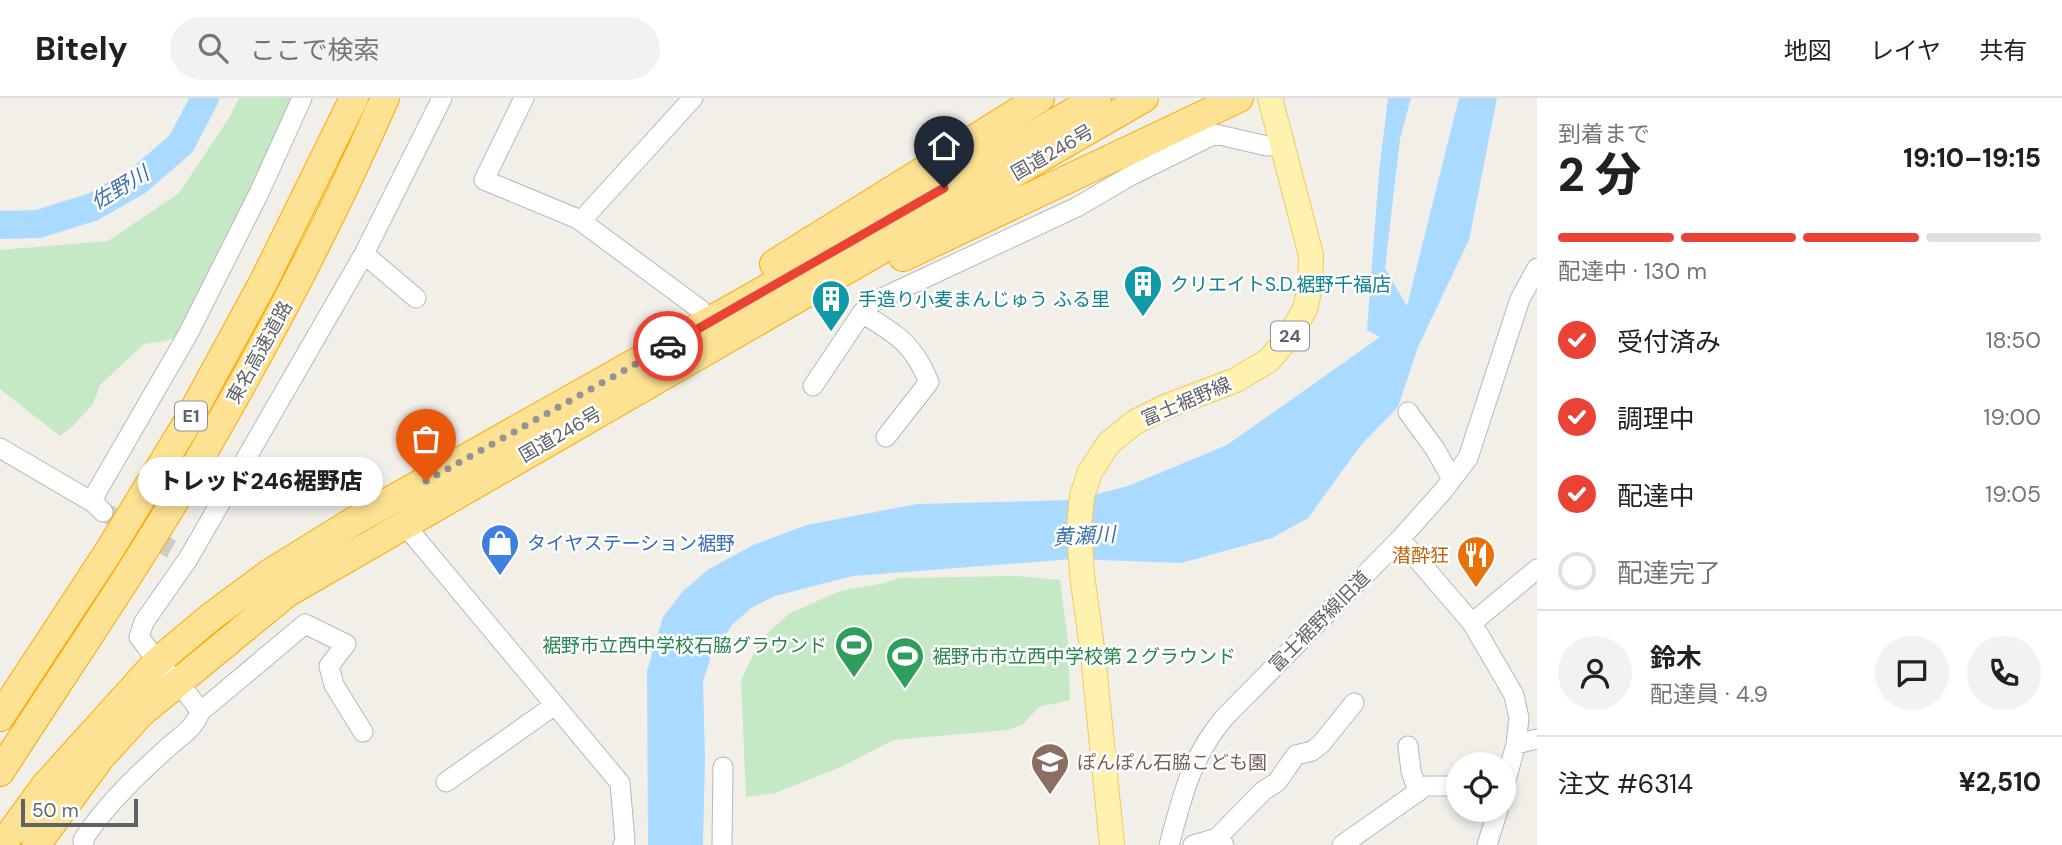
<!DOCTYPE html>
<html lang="ja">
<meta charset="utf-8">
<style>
:root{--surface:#fff;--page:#f2f2f2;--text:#202124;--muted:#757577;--line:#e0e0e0;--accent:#ea4335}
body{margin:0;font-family:"DM Sans","Noto Sans JP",sans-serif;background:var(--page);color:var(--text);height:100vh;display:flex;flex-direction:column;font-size:26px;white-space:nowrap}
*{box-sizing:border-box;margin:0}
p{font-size:23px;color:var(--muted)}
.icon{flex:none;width:38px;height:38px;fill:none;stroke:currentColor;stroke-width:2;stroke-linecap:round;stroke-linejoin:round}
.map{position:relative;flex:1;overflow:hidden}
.sheet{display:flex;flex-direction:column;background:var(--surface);width:525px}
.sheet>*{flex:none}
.tools{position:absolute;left:1446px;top:654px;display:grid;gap:14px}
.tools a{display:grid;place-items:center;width:70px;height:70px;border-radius:50%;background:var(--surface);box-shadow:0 4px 10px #0003;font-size:35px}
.scale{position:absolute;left:21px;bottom:18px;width:117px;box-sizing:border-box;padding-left:7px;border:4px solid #5f6368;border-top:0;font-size:19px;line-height:24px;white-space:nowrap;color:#5f6368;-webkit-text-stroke:5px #fff;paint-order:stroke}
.pin{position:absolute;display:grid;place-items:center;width:60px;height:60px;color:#fff;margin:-72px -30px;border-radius:50% 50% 50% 0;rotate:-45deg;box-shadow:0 0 7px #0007}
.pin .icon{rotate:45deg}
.courier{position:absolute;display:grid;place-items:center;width:70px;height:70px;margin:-35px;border:5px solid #ea4335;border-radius:50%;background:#fff;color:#222;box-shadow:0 2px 9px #0007}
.bubble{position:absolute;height:49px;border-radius:24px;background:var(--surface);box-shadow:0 4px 10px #0003;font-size:23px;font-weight:800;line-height:49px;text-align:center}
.head em{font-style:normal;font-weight:800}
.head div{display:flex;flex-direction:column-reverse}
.head{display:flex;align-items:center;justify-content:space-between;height:119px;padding:0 21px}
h1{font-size:46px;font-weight:800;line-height:52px}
.bar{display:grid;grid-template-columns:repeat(4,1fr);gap:10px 7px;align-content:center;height:84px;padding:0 21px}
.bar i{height:9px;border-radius:5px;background:var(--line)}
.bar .selected{background:var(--accent)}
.bar p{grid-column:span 4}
.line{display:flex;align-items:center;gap:18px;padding:0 21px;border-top:2px solid var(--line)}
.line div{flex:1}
.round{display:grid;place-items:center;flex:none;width:74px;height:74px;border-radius:37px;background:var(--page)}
ol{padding:0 21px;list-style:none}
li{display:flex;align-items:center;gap:21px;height:77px}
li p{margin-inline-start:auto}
li .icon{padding:7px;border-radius:50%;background:var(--accent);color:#fff;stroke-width:4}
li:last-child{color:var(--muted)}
li i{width:38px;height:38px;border:4px solid var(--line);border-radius:50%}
header{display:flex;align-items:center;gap:42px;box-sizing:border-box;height:98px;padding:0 35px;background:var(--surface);border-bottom:2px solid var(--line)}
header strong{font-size:33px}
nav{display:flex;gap:38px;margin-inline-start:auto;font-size:24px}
.search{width:490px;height:63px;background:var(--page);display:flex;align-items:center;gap:18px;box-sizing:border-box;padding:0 24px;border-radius:38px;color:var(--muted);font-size:26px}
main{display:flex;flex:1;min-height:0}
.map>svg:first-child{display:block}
</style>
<header>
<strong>Bitely</strong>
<div class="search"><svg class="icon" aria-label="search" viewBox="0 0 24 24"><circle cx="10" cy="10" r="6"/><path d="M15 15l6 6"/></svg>ここで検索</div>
<nav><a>地図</a><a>レイヤ</a><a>共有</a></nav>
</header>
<main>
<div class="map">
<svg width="1537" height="747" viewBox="0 0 1537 747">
<rect width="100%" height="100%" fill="#f1efe8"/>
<!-- green -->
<path fill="#c5e8c5" d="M239 0H296L179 239 164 243 144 246 100 287 93 306 73 328 60 338 0 291V152L108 143 179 95 229 20Z
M1016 478 1060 482 1068 544 1070 602 1039 609 1022 627 1007 632 893 642 841 669 775 695 746 699 741 582 761 541 790 515 840 493 885 485 899 480Z"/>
<!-- water -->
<path fill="#aadaff" d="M1388 0H1411L1400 41 1385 170 1407 208 1459 0H1497L1469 142 1418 249 1398 309 1361 347 1308 420 1272 440 1181 465 1073 461 853 478 775 498 751 510 732 527 711 558 703 584 705 660 703 747H648L647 573 663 519 683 493 709 471 753 447 807 427 917 406 1074 402 1128 388 1227 347 1380 239 1367 232 1379 74Z"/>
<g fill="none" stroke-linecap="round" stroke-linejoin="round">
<!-- river -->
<path stroke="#aadaff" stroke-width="28" d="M0 127 38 126 93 109 138 83 181 46 205 0"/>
<!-- minor-tunnel -->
<path stroke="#ccccc8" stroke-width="19" stroke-dasharray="19 10" stroke-linecap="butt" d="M104 414 175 453"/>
<defs>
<path id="minor" d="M524 0 484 82 578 121 701 212
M581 123 693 0
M364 156 416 200
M862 215C896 236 913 245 929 284L886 339
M813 288 862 215 873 204 1077 109 1130 78 1215 36 1267 48 1281 47
M1408 314 1435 351 1452 381
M0 350 94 405 103 414
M94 405 96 395 188 236 259 95 302 0
M404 426 620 685 625 743 623 747
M1400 441 1472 525 1514 597 1519 620 1516 646 1503 693
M1472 525 1537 471
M200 614 305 526 346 546 329 568 334 587 363 634
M1516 646 1537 641
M1408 648 1411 673 1418 694
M446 684 555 607
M1217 740 1263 693 1277 684 1296 657 1312 653 1321 646 1354 605
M84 747 83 742C103 710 136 678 164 653 177 640 194 632 200 614 189 594 174 582 159 566 152 558 146 547 139 539L144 524 188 461 364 156 442 0
M722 747 723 669
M1169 747C1183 697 1190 661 1224 620L1400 441 1443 393 1468 360 1520 201 1537 170
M1193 747 1217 740 1224 747
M1342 747 1426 688H1458
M1487 747 1498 712"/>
<path id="major" d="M1112 747 1093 557 1082 477 1079 429 1082 398 1090 374 1109 345 1135 324 1165 309 1236 282 1269 262 1289 239 1305 211 1310 189 1311 157 1270 0"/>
<path id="highway" d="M903 159 1239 0
M774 166 1040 0
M0 619 109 453 184 330 264 183 354 0
M0 674C68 568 141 463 204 353 270 239 332 121 385 0
M2 747 45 688 157 564 212 518 270 475 356 422 878 128 1097 0
M36 747 100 660 141 615 287 495 1144 0"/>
</defs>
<!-- minor casing -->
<use href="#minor" stroke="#b5b8bc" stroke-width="21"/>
<!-- major casing -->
<use href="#major" stroke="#f2c960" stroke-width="26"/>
<!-- highway casing -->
<use href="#highway" stroke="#f9ab00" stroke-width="30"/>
<!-- minor -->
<use href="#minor" stroke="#fff" stroke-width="19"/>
<!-- major -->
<use href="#major" stroke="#fff2af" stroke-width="24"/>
<!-- highway -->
<use href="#highway" stroke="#fde293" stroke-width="28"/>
</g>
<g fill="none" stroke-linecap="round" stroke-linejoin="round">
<!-- done -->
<path stroke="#929495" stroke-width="7" stroke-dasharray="0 12.6" d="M426 383 668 248"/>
<!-- route -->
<path stroke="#ea4335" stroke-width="9" d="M668 248 944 90"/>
</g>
<!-- icons -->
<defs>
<symbol id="building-pin" viewBox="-11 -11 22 30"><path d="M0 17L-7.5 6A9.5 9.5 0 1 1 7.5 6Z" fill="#0f9aa8" stroke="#fff"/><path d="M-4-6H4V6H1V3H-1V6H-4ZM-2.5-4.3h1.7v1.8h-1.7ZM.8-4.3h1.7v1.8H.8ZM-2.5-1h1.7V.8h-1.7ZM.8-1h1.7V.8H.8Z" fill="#fff"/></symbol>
<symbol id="shop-pin" viewBox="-11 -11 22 30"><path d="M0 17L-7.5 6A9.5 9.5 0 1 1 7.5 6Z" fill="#3f7fe0" stroke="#fff"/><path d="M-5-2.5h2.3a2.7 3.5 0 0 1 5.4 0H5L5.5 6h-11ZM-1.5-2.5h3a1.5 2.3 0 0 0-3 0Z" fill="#fff"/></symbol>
<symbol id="restaurant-pin" viewBox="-11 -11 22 30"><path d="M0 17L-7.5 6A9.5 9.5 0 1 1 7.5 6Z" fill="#e8710a" stroke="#fff"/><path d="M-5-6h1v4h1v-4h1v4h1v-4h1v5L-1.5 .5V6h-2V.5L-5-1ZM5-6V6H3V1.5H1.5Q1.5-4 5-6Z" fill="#fff"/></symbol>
<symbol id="stadium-pin" viewBox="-11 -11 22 30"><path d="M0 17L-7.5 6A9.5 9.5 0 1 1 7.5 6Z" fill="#2e9e5b" stroke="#fff"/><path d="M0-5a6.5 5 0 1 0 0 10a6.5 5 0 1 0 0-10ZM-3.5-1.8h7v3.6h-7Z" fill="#fff"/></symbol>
<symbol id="school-pin" viewBox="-11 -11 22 30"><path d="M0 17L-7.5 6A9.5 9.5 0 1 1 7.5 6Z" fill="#8d6e63" stroke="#fff"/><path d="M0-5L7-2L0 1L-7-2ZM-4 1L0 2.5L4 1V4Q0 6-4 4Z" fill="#fff"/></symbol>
</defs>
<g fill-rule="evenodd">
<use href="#building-pin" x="1121" y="164" width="44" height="60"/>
<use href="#building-pin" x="809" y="179" width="44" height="60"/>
<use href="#shop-pin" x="478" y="423" width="44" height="60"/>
<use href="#restaurant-pin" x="1454" y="435" width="44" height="60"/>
<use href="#stadium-pin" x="832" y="525" width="44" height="60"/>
<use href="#stadium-pin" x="883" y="536" width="44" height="60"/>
<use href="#school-pin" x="1028" y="642" width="44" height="60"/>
</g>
<g text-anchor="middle" stroke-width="5" stroke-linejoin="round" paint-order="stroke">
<!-- shield labels -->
<g fill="#fff" stroke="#8f9295" stroke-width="2">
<rect x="1271" y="223.5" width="38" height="29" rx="5"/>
<rect x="175" y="303.5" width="32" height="29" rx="5"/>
</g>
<g font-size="18" font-weight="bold" fill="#5f6368">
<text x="1290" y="244">24</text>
<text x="191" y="324">E1</text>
</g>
<!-- street labels -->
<g font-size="19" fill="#5f6368" stroke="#fff">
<text transform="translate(1052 54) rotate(-30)" y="7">国道246号</text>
<text transform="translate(259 254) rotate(-61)" y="7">東名高速道路</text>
<text transform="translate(1186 303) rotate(-23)" y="7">富士裾野線</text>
<text transform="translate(560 336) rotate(-30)" y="7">国道246号</text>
<text transform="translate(1319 523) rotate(-45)" y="7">富士裾野線旧道</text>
</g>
<!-- culture labels -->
<g font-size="19" fill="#0d838f" stroke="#fff" text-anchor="start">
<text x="1170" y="193">クリエイトS.D.裾野千福店</text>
<text x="858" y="208">手造り小麦まんじゅう ふる里</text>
</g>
<!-- shop labels -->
<g font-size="19" fill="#366cbe" stroke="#fff" text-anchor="start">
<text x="527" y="452">タイヤステーション裾野</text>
</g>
<!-- food labels -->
<g font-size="19" fill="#c56008" stroke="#fff" text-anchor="end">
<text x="1449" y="464">潜酔狂</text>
</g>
<!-- leisure labels -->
<g font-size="19" fill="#27864d" stroke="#fff" text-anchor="end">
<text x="827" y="554">裾野市立西中学校石脇グラウンド</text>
<text x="932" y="565" text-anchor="start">裾野市市立西中学校第２グラウンド</text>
</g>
<!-- education labels -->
<g font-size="19" fill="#785e54" stroke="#fff" text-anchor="start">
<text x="1077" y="671">ぽんぽん石脇こども園</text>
</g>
<!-- water labels -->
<g font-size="21" font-style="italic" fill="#4174aa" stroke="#fff">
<text transform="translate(120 90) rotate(-31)" y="7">佐野川</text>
<text transform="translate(1084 438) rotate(-3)" y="7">黄瀬川</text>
</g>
</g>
</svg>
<div class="tools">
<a><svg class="icon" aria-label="locate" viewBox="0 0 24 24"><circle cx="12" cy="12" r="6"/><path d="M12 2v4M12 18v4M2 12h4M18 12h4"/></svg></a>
</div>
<div class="scale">50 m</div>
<div class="pin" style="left:426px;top:383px;background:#ea580c"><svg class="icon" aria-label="bag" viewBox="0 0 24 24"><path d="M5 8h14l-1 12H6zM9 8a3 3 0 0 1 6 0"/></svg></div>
<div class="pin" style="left:944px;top:90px;background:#1f2937"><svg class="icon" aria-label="home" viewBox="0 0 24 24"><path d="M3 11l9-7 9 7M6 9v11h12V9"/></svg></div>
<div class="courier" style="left:668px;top:248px"><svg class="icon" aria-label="car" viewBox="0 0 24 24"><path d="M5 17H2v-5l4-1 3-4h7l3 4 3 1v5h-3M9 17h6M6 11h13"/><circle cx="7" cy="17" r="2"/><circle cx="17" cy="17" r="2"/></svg></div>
<div class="bubble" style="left:138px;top:359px;width:245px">トレッド246裾野店</div>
</div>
<section class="sheet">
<div class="head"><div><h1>2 分</h1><p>到着まで</p></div><em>19:10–19:15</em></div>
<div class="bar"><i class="selected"></i><i class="selected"></i><i class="selected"></i><i></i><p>配達中 · 130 m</p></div>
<ol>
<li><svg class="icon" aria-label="check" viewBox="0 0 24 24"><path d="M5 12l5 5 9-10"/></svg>受付済み<p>18:50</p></li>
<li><svg class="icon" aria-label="check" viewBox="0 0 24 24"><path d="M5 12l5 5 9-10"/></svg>調理中<p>19:00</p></li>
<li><svg class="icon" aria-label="check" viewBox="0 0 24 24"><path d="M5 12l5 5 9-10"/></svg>配達中<p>19:05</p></li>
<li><i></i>配達完了</li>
</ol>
<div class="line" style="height:126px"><a class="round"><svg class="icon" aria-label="person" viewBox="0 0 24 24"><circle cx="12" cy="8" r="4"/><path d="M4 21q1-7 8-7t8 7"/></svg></a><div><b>鈴木</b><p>配達員 · 4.9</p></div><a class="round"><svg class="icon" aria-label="chat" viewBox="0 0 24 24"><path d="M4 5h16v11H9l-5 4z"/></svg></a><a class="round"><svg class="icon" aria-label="phone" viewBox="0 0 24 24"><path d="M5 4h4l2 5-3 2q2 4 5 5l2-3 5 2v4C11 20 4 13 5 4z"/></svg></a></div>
<div class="line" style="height:91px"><div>注文 #6314</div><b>¥2,510</b></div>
</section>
</main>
